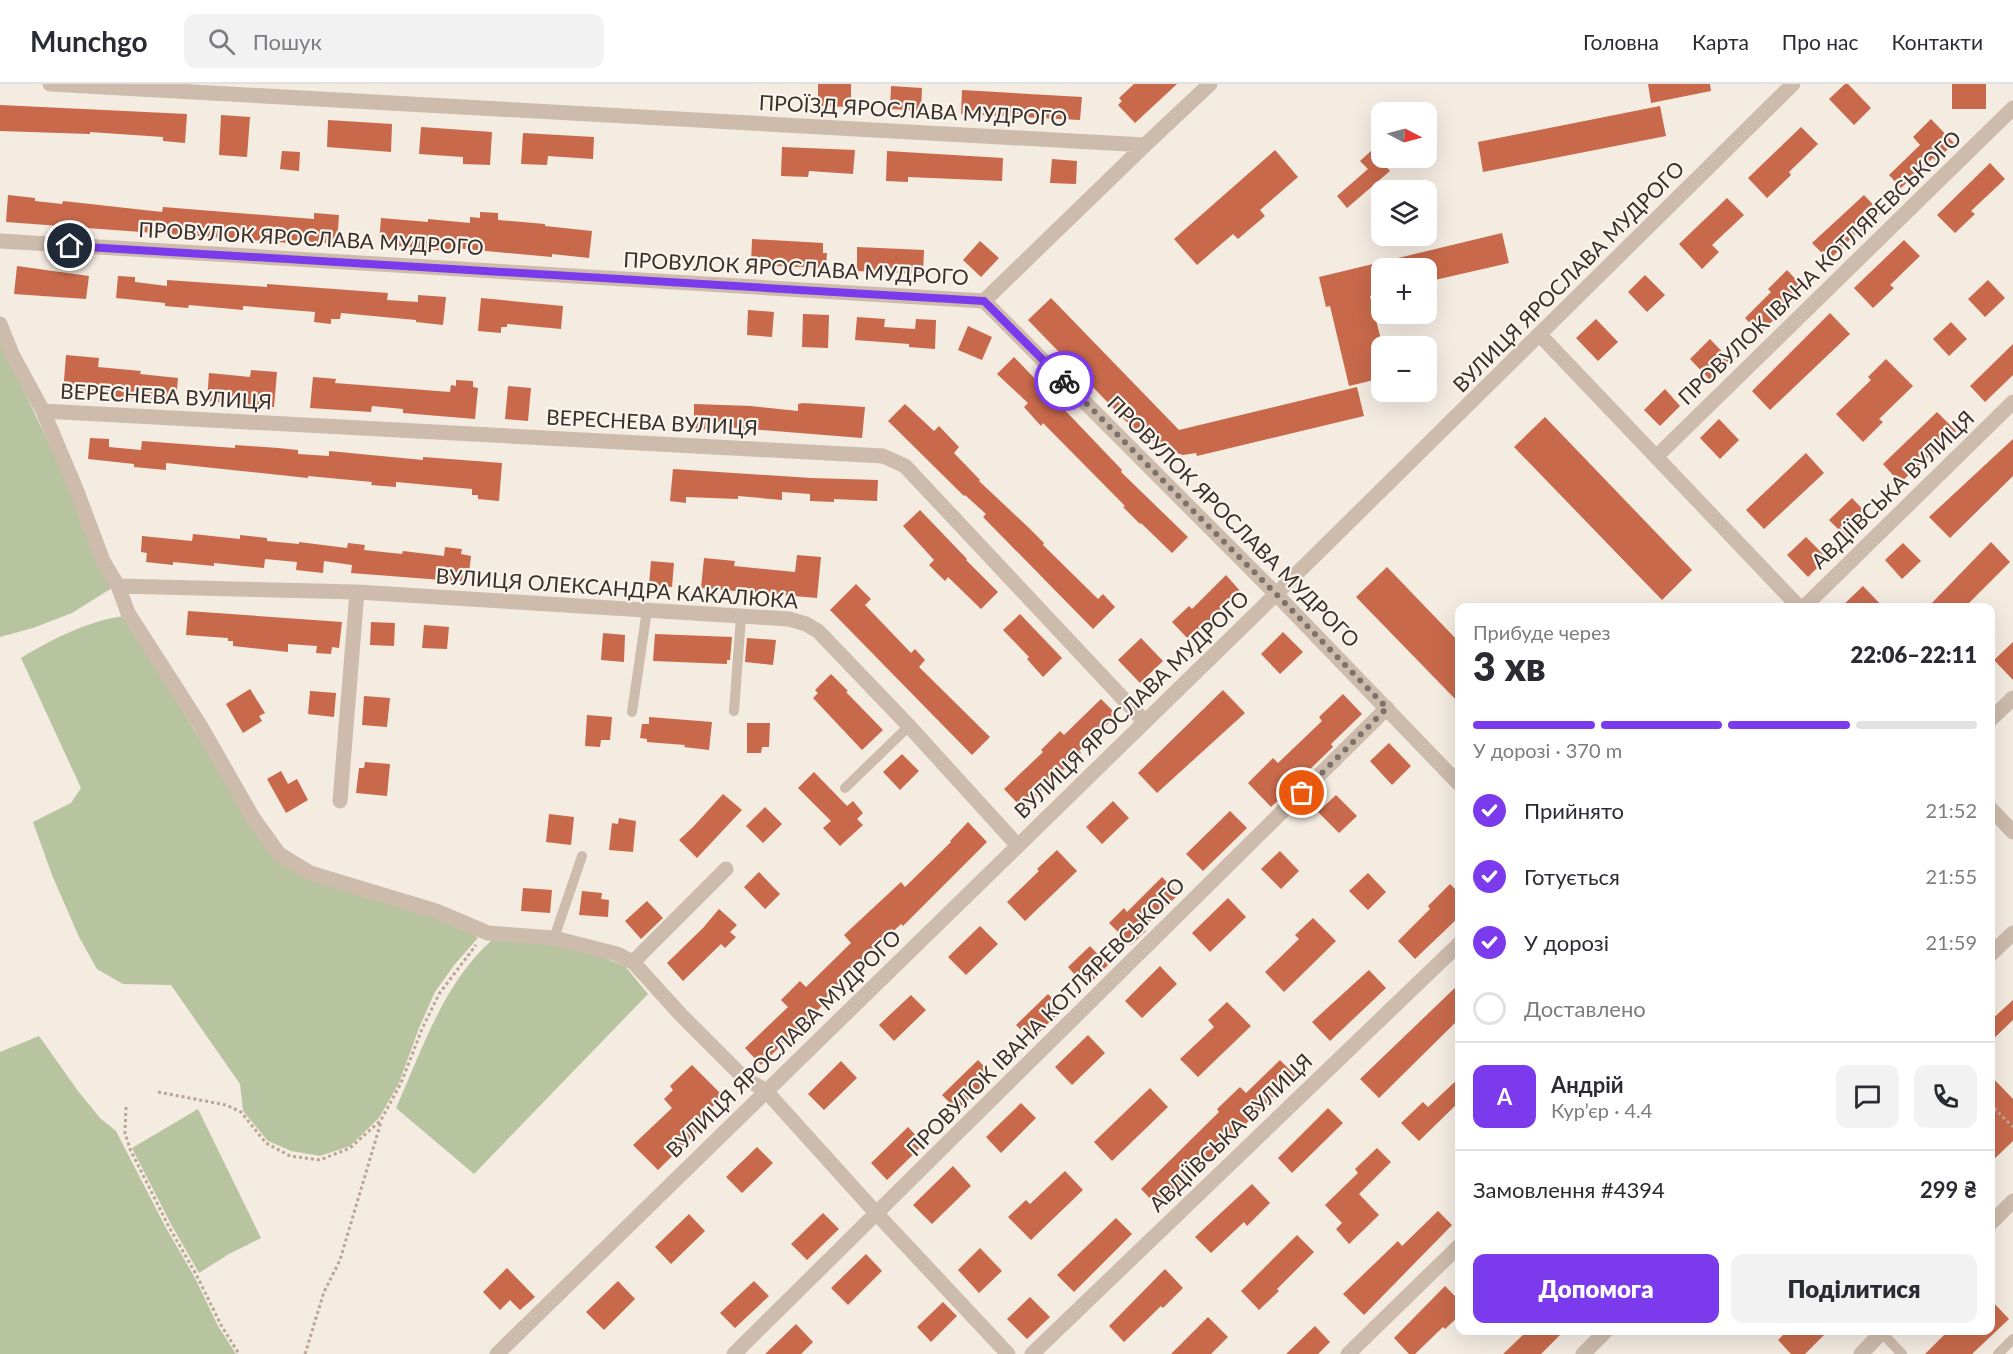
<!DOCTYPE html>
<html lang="uk">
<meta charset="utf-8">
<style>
:root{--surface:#fff;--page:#f2f2f3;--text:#2b2b33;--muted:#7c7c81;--line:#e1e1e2;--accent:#7c3aed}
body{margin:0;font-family:Lato,sans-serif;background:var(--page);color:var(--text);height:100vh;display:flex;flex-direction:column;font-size:22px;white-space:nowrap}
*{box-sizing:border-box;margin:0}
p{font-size:20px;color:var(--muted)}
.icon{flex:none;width:33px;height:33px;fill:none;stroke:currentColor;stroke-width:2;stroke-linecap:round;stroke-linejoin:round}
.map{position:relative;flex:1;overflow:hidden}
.panel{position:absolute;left:1455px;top:519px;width:540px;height:732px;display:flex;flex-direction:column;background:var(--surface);border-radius:12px;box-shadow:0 6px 24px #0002}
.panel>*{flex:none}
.needle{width:39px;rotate:96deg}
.tools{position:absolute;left:1371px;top:18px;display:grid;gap:12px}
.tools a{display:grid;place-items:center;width:66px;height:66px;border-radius:12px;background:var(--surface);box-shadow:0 6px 24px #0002;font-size:30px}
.pin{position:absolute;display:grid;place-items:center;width:51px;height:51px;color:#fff;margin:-26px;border:3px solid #fff;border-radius:50%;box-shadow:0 2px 6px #0007}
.courier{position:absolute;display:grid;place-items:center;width:60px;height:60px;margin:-30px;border:4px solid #7c3aed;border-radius:50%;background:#fff;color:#222;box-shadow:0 2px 8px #0007}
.headline em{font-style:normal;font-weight:800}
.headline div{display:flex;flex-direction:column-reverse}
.headline{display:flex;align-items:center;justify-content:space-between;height:102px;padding:0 18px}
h1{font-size:39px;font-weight:800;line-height:45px}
.bar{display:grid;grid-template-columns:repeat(4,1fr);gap:9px 6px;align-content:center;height:72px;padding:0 18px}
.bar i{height:8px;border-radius:4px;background:var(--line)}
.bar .current{background:var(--accent)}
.bar p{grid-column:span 4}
.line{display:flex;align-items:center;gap:15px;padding:0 18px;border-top:2px solid var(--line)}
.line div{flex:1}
.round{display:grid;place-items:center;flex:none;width:63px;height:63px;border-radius:12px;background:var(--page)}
ol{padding:0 18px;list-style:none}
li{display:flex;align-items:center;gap:18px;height:66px}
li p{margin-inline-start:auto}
li .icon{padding:6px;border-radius:50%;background:var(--accent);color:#fff;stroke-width:4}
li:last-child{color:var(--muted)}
li i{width:33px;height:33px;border:3px solid var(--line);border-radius:50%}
.action{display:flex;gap:12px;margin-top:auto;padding:12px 18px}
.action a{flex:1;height:69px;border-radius:12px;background:var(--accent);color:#fff;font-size:24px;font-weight:800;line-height:69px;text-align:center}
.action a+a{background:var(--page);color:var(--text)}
header{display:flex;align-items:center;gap:36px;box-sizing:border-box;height:84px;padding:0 30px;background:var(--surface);border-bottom:2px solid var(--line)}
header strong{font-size:28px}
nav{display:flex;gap:33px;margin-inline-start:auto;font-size:21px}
.search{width:420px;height:54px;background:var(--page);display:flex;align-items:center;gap:15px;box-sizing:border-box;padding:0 21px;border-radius:12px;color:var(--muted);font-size:22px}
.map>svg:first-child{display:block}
</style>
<header>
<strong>Munchgo</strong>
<div class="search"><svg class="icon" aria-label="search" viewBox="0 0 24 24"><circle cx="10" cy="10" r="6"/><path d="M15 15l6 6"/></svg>Пошук</div>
<nav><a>Головна</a><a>Карта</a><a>Про нас</a><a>Контакти</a></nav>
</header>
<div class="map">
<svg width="2013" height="1270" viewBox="0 0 2013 1270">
<rect width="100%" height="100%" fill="#f4ebe1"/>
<!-- green -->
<path fill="#b8c4a0" d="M0 256 71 406 112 504 72 529 33 544 0 553Z
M124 532 266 763 467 846 478 854 455 880 435 908 419 944 399 999 379 1034 350 1062 320 1072 291 1067 268 1057 243 1027 240 1000 171 901 123 900 97 885 79 853 52 791 33 738 71 719 81 704 21 574C50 556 90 536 124 532Z
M492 856 550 859 592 869 625 882 648 910 474 1090 396 1024C422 966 444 898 492 856Z
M39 952 78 1007 100 1034 116 1047 166 1144 194 1192 218 1242 236 1270H0V968Z
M198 1025 261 1154 229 1170 199 1189 172 1142 132 1064Z"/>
<!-- building -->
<path fill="#c8694b" d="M818 0H851V23L818 22Z
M1134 0H1177L1135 39 1118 21 1122 17 1119 14Z
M1648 0H1710L1711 7 1651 19Z
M1845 0H1848L1871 24 1854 41 1829 15Z
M1952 0H1986V25H1952Z
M891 2 922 4 921 27 890 25Z
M962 6 1082 13 1080 36 961 30Z
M0 21 187 30 185 59 163 57V53L90 48V50L0 47Z
M1660 22 1666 52 1483 88 1478 58Z
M221 31 250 33 247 73 219 71Z
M1931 35 1954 59 1936 77 1933 74 1901 104 1889 91 1920 61 1913 53Z
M328 36 392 40 391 68 327 63Z
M421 43 492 48 490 81 463 80V73L419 70Z
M1801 43 1818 60 1789 88 1791 91 1767 114 1748 94Z
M523 49 594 53 593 75 548 72 547 81 521 80Z
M782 63 855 66 853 90 809 87 808 93 781 92Z
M1275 66 1298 93 1260 126 1265 132 1238 155 1233 150 1197 181 1174 155Z
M1372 66 1390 87 1347 124 1337 112 1368 85 1360 77Z
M282 67 300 68 299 87 280 85Z
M887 67 1003 74 1002 97 908 93V98L886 97Z
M1052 75 1077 77 1076 100 1050 99Z
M1990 79 2005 95 1971 127 1975 130 1955 149 1937 131Z
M8 111 35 114V117L62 120 63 117 162 128 163 123 314 135V129L339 131 337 160 290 156V159L6 138Z
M1864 111 1881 129 1862 148 1860 146 1829 176 1812 159Z
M1727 114 1744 131 1712 161 1719 168 1702 185 1679 160Z
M480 128 498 129V136L545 140V142L592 147 589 174 552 170V173L454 164V168L379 160 381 134 428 138V135L470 139V133L480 134Z
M1502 149 1509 179 1426 198V184H1382V209L1370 212 1382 260V294L1349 302 1330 222 1326 223 1319 193Z
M752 155 823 159V169H827L826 184 751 181Z
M1904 156 1920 172 1890 201 1894 204 1873 224 1854 204Z
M980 157 999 174 981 193 963 176Z
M857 163 924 166 923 190 857 187Z
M17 182 89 192 86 215 14 210Z
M1787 186 1802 202 1776 228 1779 231 1760 249 1745 234 1771 208 1768 205Z
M1645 191 1665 211 1647 228 1628 208Z
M118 192 135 193V198L167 202V196L267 203V200L388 209 387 216 418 218V211L446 213 443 241 416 238V236L341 229 340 235H331V240L314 238 315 228 243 222V226L189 221 188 224 165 222V219L116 214Z
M1988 196 2005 214 1985 233 1968 215Z
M481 214 563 222 561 245 507 240V243H501V249L478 247Z
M1051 214 1179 346 1357 303 1364 332 1197 372 1196 369 1183 371 1162 364 1152 356 1148 360 1028 236Z
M748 226 774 228 772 253 747 251Z
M1830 229 1850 250 1770 326 1752 307Z
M803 230 829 231 828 264 802 263Z
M857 233 885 235 884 243 915 245 916 235 936 236 935 265 909 263V260L855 256Z
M1596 235 1618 258 1598 277 1576 254Z
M1951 238 1967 255 1949 272 1933 255Z
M968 242 992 253 982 276 958 266Z
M1710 255 1730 276 1710 296 1690 275Z
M2013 260V291L1985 318 1970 302Z
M66 271 99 274 98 283 141 287 140 290 178 294 176 317 63 309Z
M1014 273 1122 386 1121 388 1188 453 1172 469 1141 439 1140 440 1123 423 1125 422 1043 339 1041 342 1024 323 1028 319 997 290Z
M1886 275 1913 302 1879 335 1883 338 1863 358 1836 330 1871 296 1868 293Z
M251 286 277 288 274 323 207 317 209 289 250 293Z
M313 293 336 295 335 299 450 308 451 301 456 302V296L473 297V303L478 304 475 335 403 329V325L372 322 371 328 310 324Z
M508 302 531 304 528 337 505 335Z
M1665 305 1680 322 1660 342 1644 326Z
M803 319 865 323 862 354 724 343V346L694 345V320L751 322 798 327V320Z
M905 320 934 347 939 342 959 363 954 369 980 396 979 397 1029 444 1044 459 1043 461 1098 515 1103 510 1115 523 1093 545 983 433 986 430 965 411 964 412 888 337Z
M1937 328 1956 347 1900 399 1883 380Z
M1545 333 1692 486 1662 516 1514 363Z
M1719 335 1739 356 1720 375 1700 354Z
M90 354 109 355V363L141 366 142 357 235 364V361L278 364 298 366V370L329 372V367L423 376V373L502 379 499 417 478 415V411H472V405L396 398V403L371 401 372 398 308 392V394L166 379V386L134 383V380L88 375Z
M2013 355V392L1950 454 1929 433Z
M1806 369 1824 389 1764 445 1746 426Z
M673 385 811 394 878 396 877 417 834 415V418L810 417V410L782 408V416L738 412V415L686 413V419L670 417Z
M1852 414 1870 433 1848 455 1829 436Z
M920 426 967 475 966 476 998 508 981 525 948 493 945 497 929 481 934 476 903 442Z
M193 450 240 455V451L267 454V457L299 460V458L347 464 348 459 365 461 364 466 402 470 403 467 444 472 445 463 462 465 461 470 471 472 468 498 351 489 352 481 324 477 323 489 296 486 297 478 265 475 264 484 214 479V482L173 478V481L146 478 147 469 141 468 142 452 192 457Z
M1806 453 1827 474 1808 493 1787 471Z
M1991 458 2010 478 1964 524H1927Z
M1903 459 1921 477 1902 495 1885 476Z
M797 471 821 473 817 514 701 504 704 474 735 477 734 482 795 488Z
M651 477 674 479 672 503 649 502Z
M1387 483 1460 559V620L1356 513Z
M1226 491 1241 508 1190 557 1172 538 1189 522 1192 525Z
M856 500 871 515 865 521 911 569 915 565 925 576 919 583 990 653 972 671 830 526Z
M1863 502 1884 524H1840Z
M188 527 342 538 339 564 332 563 331 570 316 569 317 562 288 560V568L233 562V557H228V554L186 551Z
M1020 530 1062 574 1043 593 1027 575 1029 573 1003 546Z
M371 538 395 539 394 562 370 561Z
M424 541 449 543 447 565 422 564Z
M1283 548 1303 568 1280 590 1261 570Z
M603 549 625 551 624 578 601 576Z
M655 550 732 553 730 576H727V580L653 577Z
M747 554 776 556 773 581 745 578Z
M1141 554 1163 577 1140 599 1118 576Z
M2013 558V596L1994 576Z
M831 590 848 607 846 608 883 646 862 666 813 614 818 609 815 606Z
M250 605 265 629 259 632 262 637 243 649 226 620Z
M1223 606 1245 629 1157 709 1138 689Z
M310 607 336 609 334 633 308 630Z
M1343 610 1362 630 1331 660 1333 663 1271 723 1248 699 1273 674 1278 679 1322 637 1319 633Z
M364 612 390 614 387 643 362 641Z
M1101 615 1117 631 1079 667 1081 669 1023 725 1004 705 1043 668 1041 666 1060 647 1064 651Z
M587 631 612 633 610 656H601L600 663 585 662Z
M649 633 712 638 709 666 684 663 685 661 647 658V655L640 654 642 640H649Z
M747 639H770L769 663H762L761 669H747Z
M1389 659 1411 682 1392 701 1370 677Z
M902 670 919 687 900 706 883 688Z
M365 678 390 680 387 712 356 709 359 684H364Z
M281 687 288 700 297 695 308 716 286 729 267 695Z
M814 688 847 722 853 717 863 729 857 735 863 741 840 762 823 744 831 737 798 704Z
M723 710 742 726 697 774 679 756 693 743Z
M1336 711 1357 732 1339 749 1318 728Z
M1113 717 1129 734 1102 760 1086 743Z
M765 723 782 740 763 759 746 742Z
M1230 727 1247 744 1203 787 1186 770Z
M549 730 574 733 571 761 546 758Z
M619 734 636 737 633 768 609 766 612 739 618 740Z
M968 738 987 758 903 842 901 840 853 885 821 919 823 921 761 981 745 964 788 923 781 916 800 897 806 903 851 859 844 851 901 798 905 803 951 758 950 757Z
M1057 766 1077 787 1025 837 1007 818 1039 787 1037 785Z
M1280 767 1299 787 1281 805 1261 785Z
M759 788 780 810 765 825 744 803Z
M1368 789 1386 808 1368 826 1349 807Z
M1162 793 1179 810 1143 844 1146 847 1131 861 1109 839 1124 824 1127 828Z
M1450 800 1460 810V832L1415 875 1398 857 1430 825 1428 822Z
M523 804 552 806 550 829 521 827Z
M582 807 602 809 601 815 609 816 608 833 579 831Z
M1228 814 1246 833 1210 868 1192 849Z
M647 817 663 834 641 855 625 837Z
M719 825 737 841 730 848 736 853 725 864 721 860 683 897 667 879 703 844Z
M1313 834 1336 857 1284 908 1265 888 1299 855 1295 851Z
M980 842 998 860 966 891 948 873Z
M1090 862 1108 881 1086 903 1068 883Z
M1160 882 1177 900 1142 934 1125 917Z
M1369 886 1386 904 1330 957 1312 938Z
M1460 899V934L1379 1014 1360 995Z
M1048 910 1063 925 1031 956 1016 941Z
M911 911 926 926 894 957 879 941Z
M2013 916V936L1990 958V937Z
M1227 918 1251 942 1198 993 1180 975 1214 943 1208 936Z
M1088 951 1105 969 1072 1001 1055 983Z
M978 976 993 992 957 1026 942 1011Z
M1280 976 1295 991 1160 1125 1141 1105 1219 1028 1217 1025 1240 1003 1246 1009Z
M841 977 857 994 824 1026 808 1010Z
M692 981 723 1012 709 1026 714 1031 658 1086 633 1061 672 1024 664 1015 673 1006 670 1002Z
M1990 991 2013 1015V1057L1990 1079Z
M1460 993V1017L1419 1057 1401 1039 1423 1018 1428 1023Z
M1150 1004 1168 1023 1112 1077 1094 1058Z
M1021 1019 1036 1034 1001 1069 986 1053Z
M1328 1024 1343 1039 1292 1089 1278 1074Z
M908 1043 924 1060 887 1096 871 1079Z
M757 1063 773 1079 742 1109 726 1093Z
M1377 1064 1391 1078 1359 1110 1379 1131 1349 1160 1336 1145 1342 1139 1325 1121 1358 1089 1355 1085Z
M953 1082 971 1102 932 1140 913 1121Z
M1065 1087 1083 1106 1031 1156 1008 1133 1026 1116 1030 1120Z
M1252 1100 1270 1119 1247 1142 1244 1138 1211 1169 1195 1153Z
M1438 1127 1452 1141 1364 1231 1343 1210 1398 1157 1402 1162Z
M823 1129 839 1145 807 1176 791 1160Z
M689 1130 705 1147 671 1180 655 1163Z
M1116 1134 1132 1150 1074 1208 1057 1191Z
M1297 1151 1314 1168 1277 1205 1279 1207 1259 1226 1241 1207Z
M980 1164 1002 1187 979 1209 958 1186Z
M866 1170 882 1187 848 1221 831 1204Z
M507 1184 535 1213 520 1226 510 1216 500 1226 483 1208Z
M1165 1185 1183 1204 1163 1224 1161 1222 1124 1258 1109 1242Z
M618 1197 635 1215 604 1246 586 1228Z
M754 1197 769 1212 735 1244 720 1229Z
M1445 1202 1460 1217V1231L1445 1245 1443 1243 1415 1270H1409L1394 1254Z
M1030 1213 1050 1233 1027 1255 1007 1235Z
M1990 1215 2009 1235 1972 1270H1925L1949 1246H1990Z
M943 1218 957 1232 931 1258 917 1243Z
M1208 1233 1228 1253 1211 1270H1171Z
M796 1240 813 1258 801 1270H765Z
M1315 1242 1330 1258 1318 1270H1286Z
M1528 1246H1565L1541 1270H1503Z
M1788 1246H1829L1805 1270H1791L1778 1256Z"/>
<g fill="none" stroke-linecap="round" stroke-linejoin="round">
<!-- path -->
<path stroke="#b9a596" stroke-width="3" stroke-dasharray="3 3" stroke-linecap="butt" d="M158 1008 226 1021 241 1028 266 1059 290 1072 320 1076 350 1064 381 1036 401 999 422 945 439 910 476 861
M1990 1020 2013 1043
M126 1023 125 1049 130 1065 169 1143 196 1190 221 1241 239 1270
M305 1270 324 1208 340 1176 381 1038"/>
<!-- lane -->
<path stroke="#cdbbac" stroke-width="10" d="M734 627 741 533
M632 628 647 526
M845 704 909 642
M554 854 582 772
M1882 1249 1902 1270
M1998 1270 2013 1255"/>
<!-- street -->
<path stroke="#cdbbac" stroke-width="15" d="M50 0 1145 61 1210 0
M0 157 984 217 1276 510 1460 701
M984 217 1145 61
M0 240 12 270 43 327 76 405 103 477 118 502 128 529 200 641 253 734 279 770 310 789 436 827 488 849 554 854 617 870 633 878 681 931 744 994 765 1006 877 1130 1008 1270
M1540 251 1800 524
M43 327 883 372 905 382 1145 638
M1656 373 2013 24
M118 502 357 508 789 535 806 540 818 547 909 642 1018 762
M1803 524 2013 318
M1990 636 2013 614
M340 717 357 508
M1990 724 2013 748
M1990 871 2013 849
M633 878 726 785
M1990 1140 2013 1117
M497 1270 1276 510 1793 0
M734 1270 1387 624
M1032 1270 1460 859
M1348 1270 1460 1161
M1583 1270 1607 1246
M1861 1270 1884 1246"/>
</g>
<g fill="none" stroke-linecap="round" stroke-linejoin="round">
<!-- done -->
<path stroke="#7c716b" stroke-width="6" stroke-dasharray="0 10.8" d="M1064 297 1276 510 1387 624 1302 709"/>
<!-- route -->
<path stroke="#7c3aed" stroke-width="8" d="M70 162 984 217 1064 297"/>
</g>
<g text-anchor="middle" stroke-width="4.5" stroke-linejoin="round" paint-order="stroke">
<!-- street labels -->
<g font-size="21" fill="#3b302b" stroke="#fbf5ee">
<text transform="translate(913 27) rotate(3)" y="7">ПРОЇЗД ЯРОСЛАВА МУДРОГО</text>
<text transform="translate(311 155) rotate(3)" y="7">ПРОВУЛОК ЯРОСЛАВА МУДРОГО</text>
<text transform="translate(1820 184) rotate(-44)" y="7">ПРОВУЛОК ІВАНА КОТЛЯРЕВСЬКОГО</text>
<text transform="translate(796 185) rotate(3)" y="7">ПРОВУЛОК ЯРОСЛАВА МУДРОГО</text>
<text transform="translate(1569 193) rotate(-45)" y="7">ВУЛИЦЯ ЯРОСЛАВА МУДРОГО</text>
<text transform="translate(166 313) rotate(3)" y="7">ВЕРЕСНЕВА ВУЛИЦЯ</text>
<text transform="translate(652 339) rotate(3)" y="7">ВЕРЕСНЕВА ВУЛИЦЯ</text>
<text transform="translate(1893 406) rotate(-44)" y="7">АВДІЇВСЬКА ВУЛИЦЯ</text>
<text transform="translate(1233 438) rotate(45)" y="7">ПРОВУЛОК ЯРОСЛАВА МУДРОГО</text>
<text transform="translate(617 505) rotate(4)" y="7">ВУЛИЦЯ ОЛЕКСАНДРА КАКАЛЮКА</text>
<text transform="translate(1132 621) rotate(-44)" y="7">ВУЛИЦЯ ЯРОСЛАВА МУДРОГО</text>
<text transform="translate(1046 933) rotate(-45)" y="7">ПРОВУЛОК ІВАНА КОТЛЯРЕВСЬКОГО</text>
<text transform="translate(784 960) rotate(-44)" y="7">ВУЛИЦЯ ЯРОСЛАВА МУДРОГО</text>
<text transform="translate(1231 1049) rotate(-44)" y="7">АВДІЇВСЬКА ВУЛИЦЯ</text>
</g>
</g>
</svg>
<div class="tools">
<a><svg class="needle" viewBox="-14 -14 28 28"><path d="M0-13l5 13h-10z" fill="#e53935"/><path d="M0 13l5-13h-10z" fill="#7c7c81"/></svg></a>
<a><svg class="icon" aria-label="layers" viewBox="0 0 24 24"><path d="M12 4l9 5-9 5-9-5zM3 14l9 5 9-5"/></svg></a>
<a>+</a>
<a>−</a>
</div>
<div class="pin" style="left:1302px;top:709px;background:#ea580c"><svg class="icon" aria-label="bag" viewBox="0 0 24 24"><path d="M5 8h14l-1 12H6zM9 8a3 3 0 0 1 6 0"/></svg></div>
<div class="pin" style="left:70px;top:162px;background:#1f2937"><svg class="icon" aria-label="home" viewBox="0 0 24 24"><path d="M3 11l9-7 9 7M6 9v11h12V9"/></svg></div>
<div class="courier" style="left:1064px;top:297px"><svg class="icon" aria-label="bike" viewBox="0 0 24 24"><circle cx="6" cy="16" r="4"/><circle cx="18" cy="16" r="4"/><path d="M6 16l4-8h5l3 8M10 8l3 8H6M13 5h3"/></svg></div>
<section class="panel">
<div class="headline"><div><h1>3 хв</h1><p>Прибуде через</p></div><em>22:06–22:11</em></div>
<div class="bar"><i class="current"></i><i class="current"></i><i class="current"></i><i></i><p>У дорозі · 370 m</p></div>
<ol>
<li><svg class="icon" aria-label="check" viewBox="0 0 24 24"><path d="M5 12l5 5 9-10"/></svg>Прийнято<p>21:52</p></li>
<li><svg class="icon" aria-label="check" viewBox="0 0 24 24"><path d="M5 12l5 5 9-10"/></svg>Готується<p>21:55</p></li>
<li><svg class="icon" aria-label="check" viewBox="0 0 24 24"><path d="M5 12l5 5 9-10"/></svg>У дорозі<p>21:59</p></li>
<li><i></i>Доставлено</li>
</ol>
<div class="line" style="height:108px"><b class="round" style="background:var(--accent);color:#fff">А</b><div><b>Андрій</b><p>Кур’єр · 4.4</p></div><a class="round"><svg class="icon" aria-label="chat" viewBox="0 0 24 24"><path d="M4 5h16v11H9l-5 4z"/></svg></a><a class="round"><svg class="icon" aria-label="phone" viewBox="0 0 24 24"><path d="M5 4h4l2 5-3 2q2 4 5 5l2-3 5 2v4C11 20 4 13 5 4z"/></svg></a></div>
<div class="line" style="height:78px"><div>Замовлення #4394</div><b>299 ₴</b></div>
<div class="action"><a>Допомога</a><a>Поділитися</a></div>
</section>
</div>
